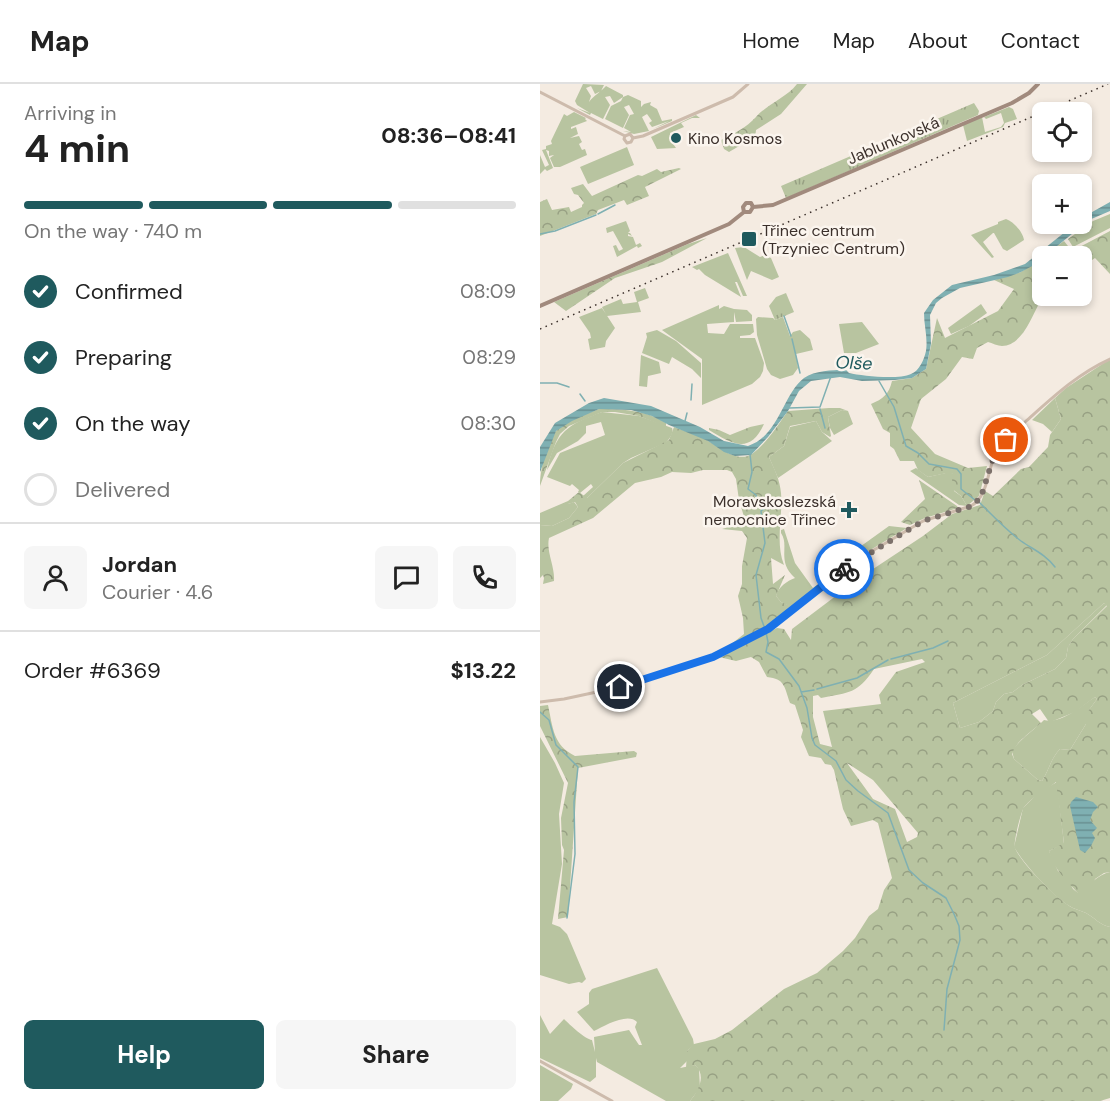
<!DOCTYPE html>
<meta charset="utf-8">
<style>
:root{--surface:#fff;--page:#f6f6f6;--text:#222;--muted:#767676;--line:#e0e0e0;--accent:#1f5a5e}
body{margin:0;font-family:"DM Sans",sans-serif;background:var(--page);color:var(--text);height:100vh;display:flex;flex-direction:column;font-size:22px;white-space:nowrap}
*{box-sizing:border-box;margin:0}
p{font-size:20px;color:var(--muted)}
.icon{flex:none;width:33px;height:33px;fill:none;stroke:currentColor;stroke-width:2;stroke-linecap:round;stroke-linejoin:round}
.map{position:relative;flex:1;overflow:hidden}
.details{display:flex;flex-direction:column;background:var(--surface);width:540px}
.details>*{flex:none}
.controls{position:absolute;left:492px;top:18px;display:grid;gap:12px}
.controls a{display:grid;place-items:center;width:60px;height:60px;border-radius:9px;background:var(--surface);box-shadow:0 3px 9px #0003;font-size:30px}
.pin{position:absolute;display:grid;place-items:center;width:51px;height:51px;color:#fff;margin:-26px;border:3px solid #fff;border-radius:50%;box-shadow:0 2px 6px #0007}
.courier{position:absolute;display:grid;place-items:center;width:60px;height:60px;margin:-30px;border:4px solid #1a73e8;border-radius:50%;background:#fff;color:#222;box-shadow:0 2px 8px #0007}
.overview em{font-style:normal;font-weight:700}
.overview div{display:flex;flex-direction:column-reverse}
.overview{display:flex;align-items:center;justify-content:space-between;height:102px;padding:0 24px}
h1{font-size:39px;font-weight:700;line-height:45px}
.bar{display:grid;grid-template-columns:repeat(4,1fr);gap:9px 6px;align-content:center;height:72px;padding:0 24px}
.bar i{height:8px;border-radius:4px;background:var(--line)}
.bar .selected{background:var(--accent)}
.bar p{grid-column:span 4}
.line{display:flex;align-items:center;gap:15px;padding:0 24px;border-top:2px solid var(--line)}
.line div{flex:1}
.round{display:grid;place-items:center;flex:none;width:63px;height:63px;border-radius:9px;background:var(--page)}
ol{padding:0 24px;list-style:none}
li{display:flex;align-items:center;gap:18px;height:66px}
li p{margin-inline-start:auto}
li .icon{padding:6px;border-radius:50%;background:var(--accent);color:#fff;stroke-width:4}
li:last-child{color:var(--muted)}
li i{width:33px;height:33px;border:3px solid var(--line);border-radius:50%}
.primary-button{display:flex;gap:12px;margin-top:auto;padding:12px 24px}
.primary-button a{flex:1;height:69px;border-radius:9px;background:var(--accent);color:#fff;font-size:24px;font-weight:700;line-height:69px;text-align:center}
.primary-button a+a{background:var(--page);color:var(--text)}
header{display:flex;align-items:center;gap:36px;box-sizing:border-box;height:84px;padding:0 30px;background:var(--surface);border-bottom:2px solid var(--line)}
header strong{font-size:28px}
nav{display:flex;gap:33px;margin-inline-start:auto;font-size:21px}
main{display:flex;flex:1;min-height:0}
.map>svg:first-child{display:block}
</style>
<header>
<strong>Map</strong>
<nav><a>Home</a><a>Map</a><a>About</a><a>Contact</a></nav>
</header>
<main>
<section class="details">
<div class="overview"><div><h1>4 min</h1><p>Arriving in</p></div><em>08:36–08:41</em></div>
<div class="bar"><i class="selected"></i><i class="selected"></i><i class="selected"></i><i></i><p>On the way · 740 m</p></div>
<ol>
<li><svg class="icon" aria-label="check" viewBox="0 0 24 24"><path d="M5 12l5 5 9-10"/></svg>Confirmed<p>08:09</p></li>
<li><svg class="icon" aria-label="check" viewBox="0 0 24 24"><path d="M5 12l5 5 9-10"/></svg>Preparing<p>08:29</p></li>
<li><svg class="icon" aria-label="check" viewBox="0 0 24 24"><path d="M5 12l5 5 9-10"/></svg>On the way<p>08:30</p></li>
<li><i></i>Delivered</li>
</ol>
<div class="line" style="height:108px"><a class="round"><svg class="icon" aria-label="person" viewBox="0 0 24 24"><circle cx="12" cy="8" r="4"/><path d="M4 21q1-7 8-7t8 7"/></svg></a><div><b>Jordan</b><p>Courier · 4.6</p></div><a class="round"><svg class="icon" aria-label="chat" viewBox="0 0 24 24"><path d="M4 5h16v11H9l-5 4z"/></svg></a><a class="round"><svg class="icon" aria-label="phone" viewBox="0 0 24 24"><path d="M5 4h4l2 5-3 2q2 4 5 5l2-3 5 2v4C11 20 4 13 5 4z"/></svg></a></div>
<div class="line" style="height:78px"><div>Order #6369</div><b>$13.22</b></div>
<div class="primary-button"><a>Help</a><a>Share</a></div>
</section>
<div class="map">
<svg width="570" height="1017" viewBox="0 0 570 1017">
<defs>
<pattern id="forest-crowns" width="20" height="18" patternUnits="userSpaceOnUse" patternTransform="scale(1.5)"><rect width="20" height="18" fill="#b8c4a0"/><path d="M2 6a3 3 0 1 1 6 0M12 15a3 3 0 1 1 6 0" fill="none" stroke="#97a083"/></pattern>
<pattern id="park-tufts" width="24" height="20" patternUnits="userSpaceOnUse" patternTransform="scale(1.5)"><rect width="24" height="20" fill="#b8c4a0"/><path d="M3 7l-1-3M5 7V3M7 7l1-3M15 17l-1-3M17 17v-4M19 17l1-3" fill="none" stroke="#97a083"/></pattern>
<pattern id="water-rules" width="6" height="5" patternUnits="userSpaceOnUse" patternTransform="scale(1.5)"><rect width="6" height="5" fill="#7fb0b2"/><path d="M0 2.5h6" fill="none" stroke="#699091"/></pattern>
</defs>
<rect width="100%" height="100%" fill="#f4ebe1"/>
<!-- green -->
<path fill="#b8c4a0" d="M43 0 64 1 61 7 55 10 51 2 46 4 51 12 49 18C54 11 61 8 66 2L83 11V13L88 11 101 17V23L104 20 111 18 110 21 117 25 122 37 132 35V37L113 45 129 37 112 43 109 39 112 37 107 30 102 33 109 47 94 50 83 47 91 48 84 44 90 31 94 30 89 21 84 23 89 31 83 44 65 35 71 22 81 17 83 13 74 19 70 12 65 13 70 21 63 35 51 29 50 31 37 24 50 29 37 21 35 17Z
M469 23 473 25 477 35 465 39 463 43 427 57 423 41 442 33 445 48 461 43 464 39 461 29 446 35 444 33Z
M34 28 46 34 45 35 47 37 31 43V45L36 43 38 50 30 54 39 52 42 58 39 60 42 66 45 65 47 71 20 83H14L10 74 14 71 9 72V67L6 66 13 84 7 87 5 85 0 90V71L5 83 9 81 2 66 6 65V62L12 60 11 57 24 30 27 32Z
M156 31 160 34H152L141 39 144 43 130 49 131 57 136 64 117 65 111 53Z
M87 63 94 81 48 100 40 83Z
M466 135C474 138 483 148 484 156L467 167 463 165 454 149H453L443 158 454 173 452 174 431 151 458 140V138Z
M86 137 90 147 88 149H90L92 152 88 150V152L93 153 96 161 100 159 102 162 98 164 97 162 77 173 73 162 76 161 79 167 83 165 73 147 67 149 66 144Z
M204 163 220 173 225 171 231 174 239 193 232 196 211 187 207 196 195 164Z
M188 169 207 212H203L197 198H195L201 213 165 191 159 185 157 186 152 183Z
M105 204 109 214 98 218 101 228 67 232 62 223 81 215 83 220 97 218 94 208Z
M441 220 447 229 429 242 411 250 408 244Z
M179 221V225L184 222 194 225 207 226 212 231V237L196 238 194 228V238L167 240 168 249 184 250 190 240H213L214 248 210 251 200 252V254H215L224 279 223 287 220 293 212 300 162 321V275L122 246Z
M62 224 75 244 66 257 65 263 50 266 48 255 51 254 50 249 39 233Z
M218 233 233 234 235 236 243 233 250 252 253 248 260 246 270 255 273 266 256 270 258 284 253 291 240 295 231 291 227 285 217 251 216 235Z
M322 238 339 260 316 269H304L299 240Z
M117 246 136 257 161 279V294L152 285 132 273 129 280 102 269 107 253 106 249Z
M101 271 119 278 121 289 108 292 107 303 99 302Z
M515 314 521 335 512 348 503 340 492 336Z
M302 326 308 327 313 340 294 351 290 344 288 333Z
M62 328 99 332 132 344C134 349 129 356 125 359L91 374 83 379 46 415 43 412 53 403 51 400 40 409 38 408 39 406 32 400 30 402 7 393 20 369 65 351 61 338 46 342V349L38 357 17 369 7 386C16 347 27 341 62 328Z
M276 337 282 348 292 357 238 394 229 373 244 362 250 343Z
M376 384 388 393 410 388 413 390 414 407 421 412 427 422 419 421 370 387Z
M28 417V420L34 418 38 423 29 434 12 442 0 441V429Z
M244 445 255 479 273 504 281 498V501L251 523 241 518 236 512C238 503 247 497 255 494 236 477 250 462 241 449V446Z
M310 482 316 490 321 493 299 510 290 498Z
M564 519 567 521 533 555 528 563 526 574 515 585 482 601 473 608 464 610 456 618 453 627 439 638 420 644 413 619 507 571Z
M555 613 557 615 549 626 546 640 530 666 520 665C511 674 509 686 502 697L498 696 474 675 472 667C481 654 493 647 504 636 521 640 540 623 555 613Z
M0 653 15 679 24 699 19 730 22 780 12 840 20 843 27 850 46 895 42 899 39 898 29 900 0 891Z
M517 698 524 760 509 767 518 787 528 795 533 805 538 809C549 802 558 790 570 788V843C560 841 555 834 546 829 542 827 537 826 533 824 514 814 485 781 474 763L483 724 499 708Z
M117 884 153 955 154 961 147 967V977L140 984 155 981 159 985 160 1004 150 1017H126L57 978 56 974V993L50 998 0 974V931L10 950 24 935C30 941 45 955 52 956L55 968 54 953 89 946 99 961H102L95 943 97 938C88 928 64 942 54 947L37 928 49 920V909L52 905Z
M0 981 33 1000 31 1005 18 1017H0Z"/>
<!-- forest -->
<path fill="url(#forest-crowns)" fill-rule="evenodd" d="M257 0H267L241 30 216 46 215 55 206 58 189 68 184 65 181 56C195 49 206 44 216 33 226 21 246 14 257 0Z
M139 84 141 85 105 103 109 112 87 121 84 116 58 126 56 130 0 152V118L7 115 12 126 29 123 31 128 42 123V121L44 119 38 111 34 110 31 104 43 100 52 112 98 91 102 92 117 85 121 88Z
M570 130V144L533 163 528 155 553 137Z
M570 147V190L555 174 542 183V172H503L524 157 532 167Z
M167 154 122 178 75 194 26 227 14 218 148 160Z
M502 173V210L498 214 500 218C491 233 483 261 462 262 458 262 452 259 448 258L437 264 433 275 422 273 406 295 381 315 371 344 395 370 428 384 447 382 439 412 427 422 421 412 411 404 413 390 407 389 388 393 378 386 374 377H360L354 365 350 362V349L343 345 331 320C343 315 349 310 352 297L372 294 386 285 397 234 405 254 458 227 474 205 454 196 481 188Z
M570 275V788L564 789 555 795 553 802 542 814C530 799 513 786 509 767L524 759 516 698C505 707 493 712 484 723 481 728 473 759 475 764 481 779 519 817 533 824 537 826 542 827 546 829 555 834 560 841 570 843V1014L560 1017H150C158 1007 167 992 155 981L146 984 147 967 154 960 175 955 192 946 244 905 277 889 303 867 315 854 329 832 338 825 344 806 352 794 338 739 333 736 311 742 303 725 294 686 291 681 285 680 281 674 269 672 261 653 263 646 255 621 250 619C244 602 245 595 227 593L219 578 211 573 196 577 179 573 237 544 244 545 251 556 252 545 321 493 383 452 412 430 440 421 445 407 453 412 481 385 489 383 508 363 510 351 521 335 515 314 526 304ZM564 519 567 522 533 555 528 563 526 574 515 585 482 601 473 608 464 610 456 618 453 627 439 638 420 644 413 619 507 571ZM382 575 385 578 356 588 339 611 341 620 283 627 292 663 280 660 273 633V612L278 611 281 614C310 608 317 610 334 585ZM555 613 557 615 543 634 546 640 530 666 520 665C511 674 509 686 502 697L498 696 474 675 472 670C477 656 490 649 501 639L492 630 500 625 509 638 513 637 535 628ZM307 679 333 696 378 749 377 753 367 758 355 725 333 715Z
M289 324H300L308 327 302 326 288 333 291 352 290 353 282 348 276 337 250 342 244 362 229 373C234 384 240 396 241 409 243 433 235 458 244 481L231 474 233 500 245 491 236 512 241 518 253 523 228 544 185 565 204 550 203 534 198 512 202 500V482L207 454 202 447 182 445 203 439 205 436 199 416 196 395 192 388 187 386H163L151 389 132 388 121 393 95 399 53 434 9 454C6 468 15 482 14 497L3 500 4 494 3 491 0 494V441L12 442 29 434 38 423 35 418 28 420V417L39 408 47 414 83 379 129 356 134 343C144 347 155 350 165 355 177 361 196 380 212 370 226 360 238 341 248 327Z
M59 325C83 325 106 326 126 339V343L99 332 75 328H62L29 342 20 350 16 358 0 402C0 387 6 359 16 347 26 336 46 330 59 325Z
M224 340C210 371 192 360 169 346V344L179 346 190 351 210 343Z
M379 396 417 422 418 424 385 434 370 441 361 438 385 415Z
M349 442 367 444 307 480 306 477 310 470Z
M8 621C13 644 13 661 35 672L94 667 97 669 96 673 38 684 28 833 18 835 24 766 22 761 21 734 28 699 0 642V622Z"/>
<!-- park -->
<path fill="url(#park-tufts)" d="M434 19 439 27 438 31 246 114 241 102Z
M246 209 254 228 235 236 229 222 236 213Z"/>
<!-- water -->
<path fill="url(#water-rules)" d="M570 118V127L549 136 494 181 481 188 468 193 420 204 402 214 396 219 390 231 391 260 386 285 372 294 355 296 322 297 300 293 271 297 259 307 248 327 228 353 211 371 195 372 184 368 168 357 129 341 112 332 91 326 59 325 32 337 16 347 0 388V363L15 339 49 319 64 314 111 322 160 343 184 357 208 362C239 352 243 310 264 294 275 286 292 287 305 285L309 289C322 292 358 296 371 290 379 287 384 276 386 267 388 254 384 242 384 229L393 216 412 201 454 191 485 180 535 140H542V134L545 132Z
M536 713 553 718 558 723 553 728 550 736 557 744 552 749 555 754 551 762 545 769 540 766 530 722 531 718Z"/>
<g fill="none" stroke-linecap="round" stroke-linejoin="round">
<!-- stream -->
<path stroke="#7fb0b2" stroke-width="1.5" d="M58 130 75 121
M0 150 15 147 56 131
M244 232 251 252
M252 255 260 289
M339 297 354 323 366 362 378 369 389 380 417 385 421 390V405L435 416
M0 299H17L29 303
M40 310 45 317
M151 316 152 300
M249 324 280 323 291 292
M280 325 285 344
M145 337 147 329
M210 370 212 388 208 405 216 411 218 420H224L226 423 221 427 225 459 216 491 221 534 225 545
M439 418C452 431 466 446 481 457 494 466 505 470 515 483
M226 548 228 558 226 568 239 575 259 602 267 624 272 654 275 661 296 677 306 696 318 707 348 729 369 786 383 799 406 814 414 830 419 842 420 856 407 905 404 946
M351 575 393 564 408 557
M277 605 317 594 348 576
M261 608 274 606
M0 628 9 636 16 661 38 683 34 718 35 770 27 834"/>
<!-- tertiary -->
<path stroke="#cdbbac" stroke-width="3" d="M0 8 85 52
M85 52 84 55 87 59 91 58 93 54
M85 52 90 50 93 54
M93 54 103 52 193 13 208 0
M0 618 24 615 80 603 173 573 228 545 310 480 383 437 431 422C450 411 447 382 458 364 465 354 476 347 485 338 512 314 537 290 570 275
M0 977 72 1017"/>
<!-- secondary -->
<path stroke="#a18a7d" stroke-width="4" d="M204 128H210L213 123
M0 222 189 140 204 128 203 123 206 119H211L213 123 233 121 472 19 489 9 498 0"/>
<!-- rail -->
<path stroke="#3b302b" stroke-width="1.5" stroke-dasharray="1.5 4.5" stroke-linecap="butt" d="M0 245 568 0"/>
</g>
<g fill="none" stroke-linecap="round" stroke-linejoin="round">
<!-- done -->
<path stroke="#7c716b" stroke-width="6" stroke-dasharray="0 10.8" d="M304 485 383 437 432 422 441 413 452 378 460 362 466 356"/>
<!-- route -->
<path stroke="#1a73e8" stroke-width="8" d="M80 603 173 573 228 545 304 485"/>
</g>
<!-- markers -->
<g fill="#1f5a5e" stroke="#fbf5ee" stroke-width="2">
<circle cx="136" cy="54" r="6"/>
<rect x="201" y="147" width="16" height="16" rx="3"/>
<path d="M306 417h6v6h6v6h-6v6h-6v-6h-6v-6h6z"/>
</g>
<g text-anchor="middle" stroke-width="5" stroke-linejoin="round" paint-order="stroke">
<!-- poi labels -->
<g font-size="16" fill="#3b302b" stroke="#fbf5ee" text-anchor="start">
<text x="148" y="60">Kino Kosmos</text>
<text x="222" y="152">Třinec centrum<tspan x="222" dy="18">(Trzyniec Centrum)</tspan></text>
<text x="296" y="423" text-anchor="end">Moravskoslezská<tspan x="296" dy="18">nemocnice Třinec</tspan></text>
</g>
<!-- street labels -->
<g font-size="16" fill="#3b302b" stroke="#fbf5ee">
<text transform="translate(353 56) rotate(-23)" y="6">Jablunkovská</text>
</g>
<!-- water labels -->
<g font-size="18" font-style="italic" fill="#1f5a5e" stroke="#fbf5ee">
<text transform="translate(314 279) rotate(2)" y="6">Olše</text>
</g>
</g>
</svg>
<div class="controls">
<a><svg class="icon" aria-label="locate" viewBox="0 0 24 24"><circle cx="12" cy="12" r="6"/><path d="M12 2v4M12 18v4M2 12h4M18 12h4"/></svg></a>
<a>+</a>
<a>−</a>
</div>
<div class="pin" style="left:466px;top:356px;background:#ea580c"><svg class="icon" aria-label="bag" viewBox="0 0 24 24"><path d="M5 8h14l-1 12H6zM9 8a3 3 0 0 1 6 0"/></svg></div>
<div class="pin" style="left:80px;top:603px;background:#1f2937"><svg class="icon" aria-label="home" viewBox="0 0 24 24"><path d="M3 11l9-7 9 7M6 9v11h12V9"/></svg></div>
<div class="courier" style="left:304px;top:485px"><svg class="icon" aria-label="bike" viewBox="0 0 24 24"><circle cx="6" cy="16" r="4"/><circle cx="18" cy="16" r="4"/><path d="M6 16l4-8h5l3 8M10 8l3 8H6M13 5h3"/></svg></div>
</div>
</main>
